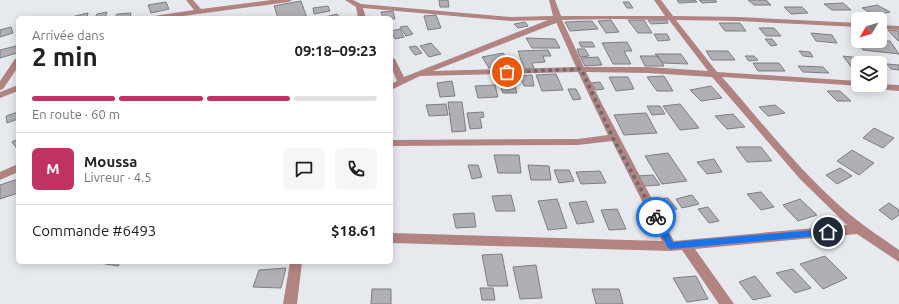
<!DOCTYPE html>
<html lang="fr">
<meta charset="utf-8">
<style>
:root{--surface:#fff;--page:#f6f6f6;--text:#202124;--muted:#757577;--line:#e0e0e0;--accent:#c03260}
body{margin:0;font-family:Ubuntu,sans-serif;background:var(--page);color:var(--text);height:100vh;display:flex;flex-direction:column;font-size:15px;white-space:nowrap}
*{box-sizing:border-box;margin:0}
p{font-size:13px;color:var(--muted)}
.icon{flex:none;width:22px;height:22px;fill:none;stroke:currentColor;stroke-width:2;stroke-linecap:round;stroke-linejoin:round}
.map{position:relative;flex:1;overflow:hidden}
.drawer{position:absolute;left:16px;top:16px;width:377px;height:248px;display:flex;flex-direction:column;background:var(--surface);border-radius:6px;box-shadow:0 2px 10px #0003}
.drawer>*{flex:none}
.needle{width:26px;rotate:232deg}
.controls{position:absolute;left:851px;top:12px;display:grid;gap:8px}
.controls a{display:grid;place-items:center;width:36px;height:36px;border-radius:6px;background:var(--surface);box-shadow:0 2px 10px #0003;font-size:20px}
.pin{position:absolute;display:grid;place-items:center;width:34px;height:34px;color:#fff;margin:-17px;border:2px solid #fff;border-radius:50%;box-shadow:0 1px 4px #0007}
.courier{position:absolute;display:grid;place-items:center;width:40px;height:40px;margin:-20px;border:3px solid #1a73e8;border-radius:50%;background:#fff;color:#222;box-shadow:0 1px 5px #0007}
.overview em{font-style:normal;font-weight:600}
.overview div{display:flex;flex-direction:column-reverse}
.overview{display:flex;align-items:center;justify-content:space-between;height:68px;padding:0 16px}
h1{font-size:26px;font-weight:600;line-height:30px}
.bar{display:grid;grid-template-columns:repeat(4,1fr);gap:6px 4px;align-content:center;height:48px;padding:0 16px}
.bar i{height:5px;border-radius:3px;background:var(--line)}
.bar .on{background:var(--accent)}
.bar p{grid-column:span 4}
.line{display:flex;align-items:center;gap:10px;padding:0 16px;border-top:1px solid var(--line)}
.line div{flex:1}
.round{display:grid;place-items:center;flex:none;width:42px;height:42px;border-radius:6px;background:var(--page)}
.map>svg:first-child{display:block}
</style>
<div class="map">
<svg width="899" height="304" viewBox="0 0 899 304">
<rect width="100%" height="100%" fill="#e6eaef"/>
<!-- building -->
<path fill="#afafb5" stroke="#7d7d83" d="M439 0H448L449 7H440Z
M677 0H695L697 2 679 3Z
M699 0H715L717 2 702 3Z
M748 0H766L771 5H754Z
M301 1 307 18H278L274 6Z
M166 2 169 9 151 13 148 5Z
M623 2H629L633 8H627Z
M843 3 851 10H832L824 4Z
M877 5 890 12 875 15 862 8Z
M328 6 330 11 314 14 313 8Z
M784 7H802L808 13 791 14Z
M393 11 395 19 383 18 381 12Z
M107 12 105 18H95L97 14Z
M88 13 87 18H70L71 17Z
M131 13 130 18H115L117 14Z
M337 14 340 18 325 17Z
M436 15 441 28 428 30 424 16Z
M611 20 619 32 606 33 598 21Z
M628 20H644L652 33H638Z
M648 20H667L668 23 651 24Z
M592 21 598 29 570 31 565 22Z
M525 22 528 26 518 28 514 24Z
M719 23H740L746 31H725Z
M407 26 413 34 406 36 400 27Z
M11 27 13 33 0 37V30Z
M759 28H774L781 36H766Z
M400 29 404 37 395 39 391 31Z
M888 30 899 31V41L897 40Z
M811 33 832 35 837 43 816 41Z
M654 34H667L670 40 658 41Z
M854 37 858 38V41H890L899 54 863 50Z
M526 38 555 39 560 48H532Z
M765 39H772L777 45 771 46Z
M579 42H592L595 47H581Z
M627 42 632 51H624L631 64H613L602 43Z
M431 43 441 54 429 57 420 46Z
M16 46 17 53 0 58V50Z
M416 46 422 53 415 55 409 47Z
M577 49H585L589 56 580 57Z
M548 50 551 56H543L545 62 532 63 534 68 524 69 518 51Z
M706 51H728L735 60H712Z
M799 51 810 52 813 57 803 56Z
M503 53 511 64 489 68 482 57Z
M655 54H681L688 64 663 63Z
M640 56H658L664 66H645Z
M745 56H754L758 60 749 61Z
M843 56 860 58 864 63H858V72H855Z
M598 57 602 65 585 66 581 58Z
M753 63H779L785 71H758Z
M887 64 899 65V70L891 69Z
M798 66 823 67 829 73 803 72Z
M556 74 563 90 542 91 536 75Z
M532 75 534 86H524L520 76Z
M664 76 673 91H657L647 77Z
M609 77H628L634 89 616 91Z
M513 78 517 93H503L498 79Z
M452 81 455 96 440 97 437 83Z
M600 82 604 89 596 90 591 83Z
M495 85 498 97 478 98 475 86Z
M711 86 722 98 701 101 690 90Z
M568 89H576L581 99 573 100Z
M827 91H840L851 101H837Z
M448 102H462L466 131 452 132Z
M446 104 448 115 429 116 426 105Z
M680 104 699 128 680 130 663 106Z
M775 105 785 113 768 116 759 107Z
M647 106H660L665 114 652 115Z
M18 112V119L7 123 6 116Z
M483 112 484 117 480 118 482 128 470 129 467 113Z
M646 113 657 133 624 135 614 115Z
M733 114 745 127 727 129 715 116Z
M874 128 894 138 883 148 863 138Z
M18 139V150L12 142Z
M736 147H761L772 161 747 162Z
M852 150 874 163 859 175 837 161Z
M668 153 687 181 662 184 645 156Z
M494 155H519L521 173H498Z
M714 159 722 172 707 174 697 162Z
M468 165H478L482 177 472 179Z
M528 165 549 166 551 180H531Z
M840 168 852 176 837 184 826 175Z
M554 170H569L574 181 559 183Z
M600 171 606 183 581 184 576 172Z
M653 175 660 185 644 186 637 176Z
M18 179V193L0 199V185Z
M761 192 774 207 761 210 747 194Z
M511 195 515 211H496L492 196Z
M692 195 699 204 682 208 676 199Z
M668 198 677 209 663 212 654 199Z
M557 199 567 228 548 230 538 201Z
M800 199 817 215 798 221 783 205Z
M586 201 594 222 577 224 569 203Z
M889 203 899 210V215L892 220 879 210Z
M708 207 719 221 709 223 698 209Z
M617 209 626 229 609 230 601 210Z
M474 213 476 227 456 228 453 214Z
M502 254 508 286H488L482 255Z
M825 256 847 278 823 289 800 264Z
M93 262H120L118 266Z
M536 265 542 298 520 299 513 267Z
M286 268 281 288 253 287 259 270Z
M793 269 811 288 795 293 776 273Z
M696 276 708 299 687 302 673 278Z
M755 276 771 296 753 300 739 282Z
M480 288H493L495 300H482Z
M372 289H391V304H371Z
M592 289H619L623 304H596Z"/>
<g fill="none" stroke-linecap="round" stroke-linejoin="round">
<!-- minor -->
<path fill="#b18381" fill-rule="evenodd" d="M186 0H193L201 9 272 0H292L289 2 168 18H150L154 16 194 10Z
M345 0H353L361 4 511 17 553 16 549 0H555L561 16H665L654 0H661L673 16 739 17 858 23V27L739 21 676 20 717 72 858 81V85H880V84L899 85V91L865 88 861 86 722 77C759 119 798 169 840 206 859 223 879 236 899 250V262L857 234 695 249 734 304H719L682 250 671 251 391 243V233L662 241 612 141 578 145 391 146V140L578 139 608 135 578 72 420 76 391 90V84L397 81 391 67V57L395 59 404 77 548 20 511 21 363 8 366 18H358L356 7ZM614 19 669 20 708 71 648 67H584L562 20ZM556 22 576 67 433 71 556 23ZM586 72 648 73 712 77 800 179 847 225 674 241 602 104Z
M880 25 899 26V30L880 29Z
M15 59H18V67L3 89 0 90V81Z
M18 85V91L0 98V92Z
M18 164V172L0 180V172Z
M290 262H302L297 304H283Z"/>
</g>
<!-- route -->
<path fill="#1a73e8" d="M656 214 658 215 673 242 828 229 832 232 828 235 671 249 668 248 652 217Z"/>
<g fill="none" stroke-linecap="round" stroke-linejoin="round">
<!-- done -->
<path stroke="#67696c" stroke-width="4" stroke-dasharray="0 7.2" d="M507 72 581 69 613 138 656 217"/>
</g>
</svg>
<div class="controls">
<a><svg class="needle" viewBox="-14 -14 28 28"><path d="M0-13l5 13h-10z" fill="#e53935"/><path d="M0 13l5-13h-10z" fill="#757577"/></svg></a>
<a><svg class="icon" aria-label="layers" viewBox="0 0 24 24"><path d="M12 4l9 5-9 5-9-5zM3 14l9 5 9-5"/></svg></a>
</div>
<div class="pin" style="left:507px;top:72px;background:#ea580c"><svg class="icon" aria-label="bag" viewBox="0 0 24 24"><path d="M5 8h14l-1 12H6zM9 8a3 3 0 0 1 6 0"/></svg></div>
<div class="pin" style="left:828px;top:232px;background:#1f2937"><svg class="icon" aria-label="home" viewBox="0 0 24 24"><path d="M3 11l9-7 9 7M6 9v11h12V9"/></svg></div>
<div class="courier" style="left:656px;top:217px"><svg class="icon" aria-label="bike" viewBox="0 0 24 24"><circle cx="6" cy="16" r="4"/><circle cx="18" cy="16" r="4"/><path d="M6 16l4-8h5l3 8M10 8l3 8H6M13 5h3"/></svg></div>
<section class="drawer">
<div class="overview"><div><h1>2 min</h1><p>Arrivée dans</p></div><em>09:18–09:23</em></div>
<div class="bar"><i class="on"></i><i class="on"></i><i class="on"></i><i></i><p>En route · 60 m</p></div>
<div class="line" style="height:72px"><b class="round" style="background:var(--accent);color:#fff">M</b><div><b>Moussa</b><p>Livreur · 4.5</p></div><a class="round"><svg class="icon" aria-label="chat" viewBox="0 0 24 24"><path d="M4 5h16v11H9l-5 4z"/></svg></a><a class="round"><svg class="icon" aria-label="phone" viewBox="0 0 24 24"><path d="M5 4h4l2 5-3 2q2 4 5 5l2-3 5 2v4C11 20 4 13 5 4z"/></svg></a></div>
<div class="line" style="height:52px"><div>Commande #6493</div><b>$18.61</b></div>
</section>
</div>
